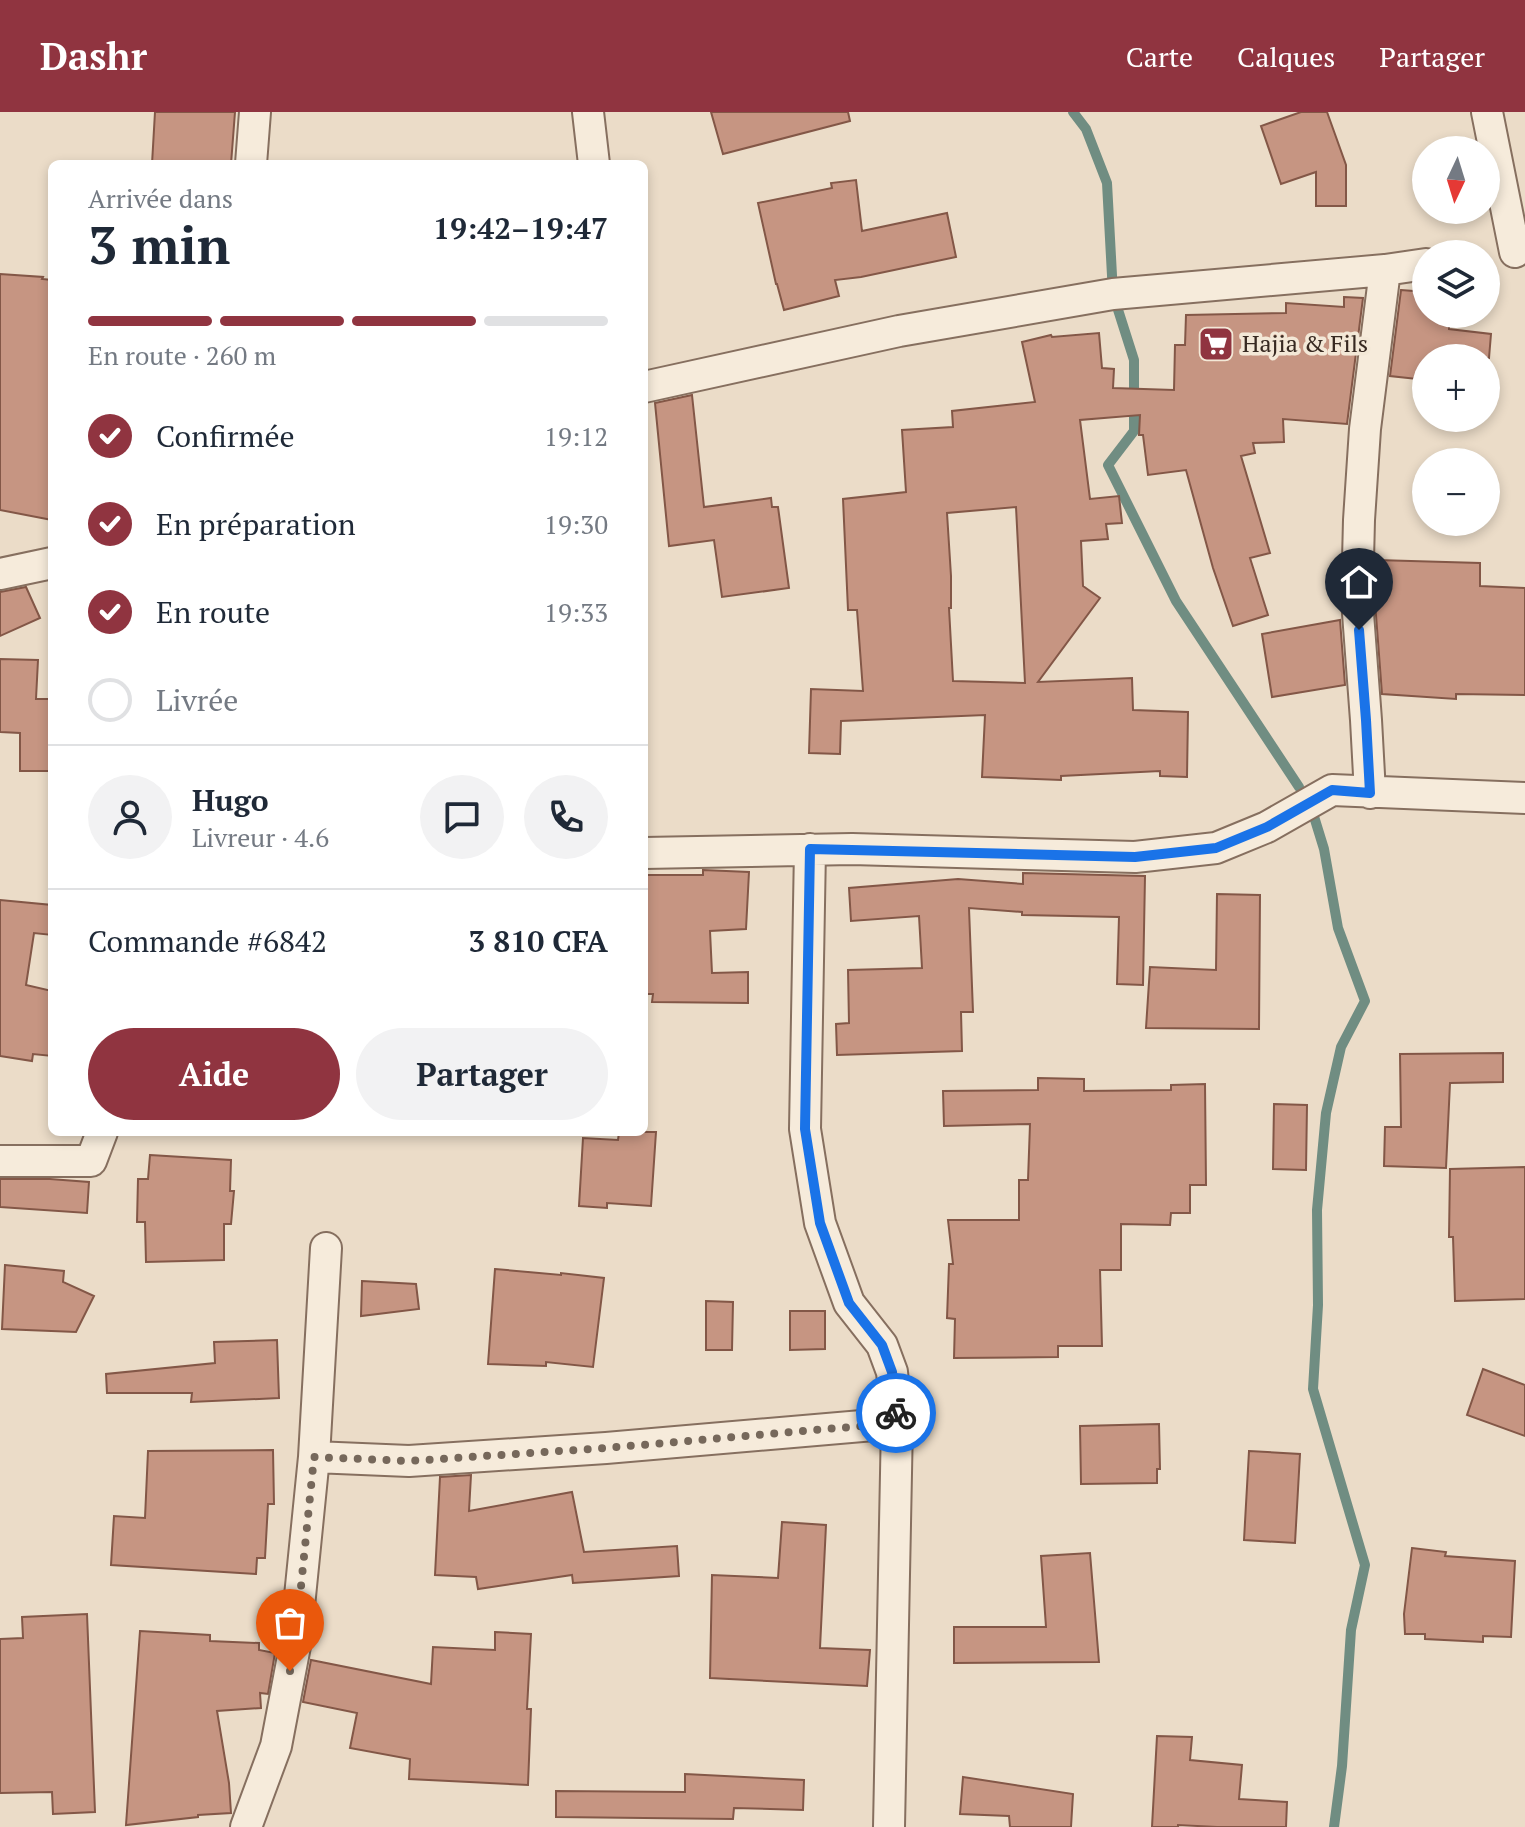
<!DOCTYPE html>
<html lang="fr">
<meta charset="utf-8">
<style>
:root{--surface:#fff;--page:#f2f2f3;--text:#1f2937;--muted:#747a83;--line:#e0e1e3;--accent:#903440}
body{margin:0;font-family:"PT Serif",serif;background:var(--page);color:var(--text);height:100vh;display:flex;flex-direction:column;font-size:30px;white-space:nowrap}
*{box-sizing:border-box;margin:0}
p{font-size:26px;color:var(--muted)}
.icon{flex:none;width:44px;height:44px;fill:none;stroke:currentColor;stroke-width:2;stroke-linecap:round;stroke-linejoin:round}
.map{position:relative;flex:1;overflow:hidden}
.sheet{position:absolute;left:48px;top:48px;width:600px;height:976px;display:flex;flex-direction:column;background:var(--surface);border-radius:12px;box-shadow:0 4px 12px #0003}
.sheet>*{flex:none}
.needle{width:52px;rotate:184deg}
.tools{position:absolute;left:1412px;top:24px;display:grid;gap:16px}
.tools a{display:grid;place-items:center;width:88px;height:88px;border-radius:50%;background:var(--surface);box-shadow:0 4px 12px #0003;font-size:40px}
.pin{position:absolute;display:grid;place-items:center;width:68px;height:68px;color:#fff;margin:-82px -34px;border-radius:50% 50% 50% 0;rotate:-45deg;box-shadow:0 0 8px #0007}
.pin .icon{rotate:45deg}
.courier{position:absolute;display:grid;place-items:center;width:80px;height:80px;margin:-40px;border:6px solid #1a73e8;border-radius:50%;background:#fff;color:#222;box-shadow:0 2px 10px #0007}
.summary em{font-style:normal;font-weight:700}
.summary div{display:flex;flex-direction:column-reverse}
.summary{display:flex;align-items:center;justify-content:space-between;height:136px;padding:0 40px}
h1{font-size:52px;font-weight:700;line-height:60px}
.bar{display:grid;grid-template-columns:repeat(4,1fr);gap:12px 8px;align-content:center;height:96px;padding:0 40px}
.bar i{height:10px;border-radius:6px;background:var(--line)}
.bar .selected{background:var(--accent)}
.bar p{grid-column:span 4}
.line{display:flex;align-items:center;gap:20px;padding:0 40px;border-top:2px solid var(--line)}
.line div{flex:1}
.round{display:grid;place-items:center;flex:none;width:84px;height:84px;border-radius:42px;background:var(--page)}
ol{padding:0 40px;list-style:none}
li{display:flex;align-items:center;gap:24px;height:88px}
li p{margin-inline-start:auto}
li .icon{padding:8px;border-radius:50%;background:var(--accent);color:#fff;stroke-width:4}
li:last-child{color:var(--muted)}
li i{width:44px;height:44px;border:4px solid var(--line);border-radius:50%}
.primary-button{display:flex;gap:16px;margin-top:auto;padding:16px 40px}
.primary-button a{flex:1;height:92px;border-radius:48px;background:var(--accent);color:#fff;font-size:32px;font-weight:700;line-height:92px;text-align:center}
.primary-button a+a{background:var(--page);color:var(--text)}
header{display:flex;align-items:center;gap:48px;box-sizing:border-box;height:112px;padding:0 40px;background:var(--accent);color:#fff}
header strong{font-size:38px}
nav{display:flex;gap:44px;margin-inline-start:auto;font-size:28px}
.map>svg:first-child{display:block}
</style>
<header>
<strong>Dashr</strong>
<nav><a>Carte</a><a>Calques</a><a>Partager</a></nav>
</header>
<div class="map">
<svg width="1525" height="1715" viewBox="0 0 1525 1715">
<rect width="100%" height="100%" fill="#ebdcc8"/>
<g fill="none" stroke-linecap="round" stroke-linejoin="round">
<!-- stream -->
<path stroke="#708d82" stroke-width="10" d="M1073 0 1086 17 1107 71 1113 182 1134 248V319L1108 353 1176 489 1299 675
M1312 698 1324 737 1338 816 1365 889 1341 935 1326 1001 1317 1098 1318 1193 1313 1277 1365 1453 1351 1518 1342 1654 1334 1715"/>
</g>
<!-- building -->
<path fill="#c69582" stroke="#835747" stroke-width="2" fill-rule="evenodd" d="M155 0H235L231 52H152Z
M711 0H848L850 9 723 42Z
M1301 0H1327L1346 53V94H1316V60L1281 72 1261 14Z
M856 68 862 119 947 101 956 145 861 165 835 168 839 184 784 198 777 172H776L758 91 832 76 831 71Z
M0 162 43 165 42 167 52 168V408L0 398Z
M1401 178 1426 180V202H1449V217L1491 222 1489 246H1426V268L1390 264Z
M1344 185 1363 186 1347 312 1283 307 1284 330 1253 331 1255 341 1241 344 1270 441 1250 446 1268 503 1233 514 1213 456 1186 358 1148 363 1143 323H1139L1140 303 1080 308 1090 387 1119 384 1122 411 1106 412 1108 427 1081 429 1083 474 1100 486 1038 570 1132 566 1133 598 1188 600 1187 665 1160 664V659L1061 664V668L982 665 985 603 841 609 840 642 809 641 811 577 863 579 857 498H848L843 387 906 380 902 318 953 315 952 299 1035 290 1022 230 1051 223 1052 225 1099 221 1102 256 1114 257 1113 276 1174 278 1175 233H1185L1186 203 1286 201V191L1344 195ZM1016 395 1025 571 953 569 949 496H951V464L947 401Z
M692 283 704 395 771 386 772 395H778L789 476 722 485 714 428 669 434 655 291Z
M1376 448 1480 451V474L1525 476V583L1456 582V587L1382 582 1375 490Z
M26 475 40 506 0 524V480Z
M1340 508 1345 573 1272 585 1262 522Z
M0 547 38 548 36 587H52V659H20V621L0 620Z
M703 758 749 760 746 817 710 819 712 861 748 860V891L652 890 653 882H644V763H703Z
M1023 761 1145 764 1143 873 1117 872 1119 805 1022 803V800L969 796 973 900H961L962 939 837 943 836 912 849 911 848 858 922 856 919 804 851 809 849 776 958 767 1023 772Z
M1217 782 1260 783 1259 917 1146 916 1150 855 1216 858Z
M0 788 52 793V823L34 821 26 873 52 879V944L33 942 32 949 0 944Z
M1503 941V970L1450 971 1446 1056 1384 1054 1385 1015H1401L1400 942Z
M1038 966 1084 967V979L1171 978V973L1205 972 1206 1073H1190V1101H1171L1170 1113 1121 1112V1158H1100L1102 1234H1058V1245L954 1246 955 1207 947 1206 949 1152H953L948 1108H1019V1068H1028L1030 1012 944 1014 943 979 1038 978Z
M1274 992 1307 993 1306 1058 1273 1057Z
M619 1020H656L651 1094 607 1091V1096L579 1094 583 1026 618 1028Z
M150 1043 231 1048 230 1079H234L231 1112H224V1148L146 1150 145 1110H137L138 1067H148Z
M1525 1055V1187L1455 1189 1453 1125H1449L1450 1057Z
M0 1067H50L89 1070 87 1101 0 1095Z
M5 1153 64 1159 63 1170 94 1184 76 1220 2 1217Z
M495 1157 561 1163V1161L604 1166 593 1255 546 1250V1254L488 1252Z
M362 1169 416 1172 419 1197 361 1204Z
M706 1189 733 1190 732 1238H706Z
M790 1199H825V1237L790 1238Z
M277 1228 279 1286 191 1290 192 1281H107L106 1262 215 1251 214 1230Z
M1483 1257 1525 1273V1324L1467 1303Z
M1159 1312 1160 1357H1157V1371L1081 1372 1080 1314Z
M273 1338 274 1392H268L265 1446H257L256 1462 111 1453 114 1404 145 1406 148 1339Z
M1249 1339 1300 1342 1295 1431 1244 1428Z
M471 1363 469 1399 572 1380 584 1440 677 1434 679 1464 573 1471 572 1463 478 1477 476 1465 435 1463 440 1365Z
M782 1410 826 1413 820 1536 870 1538 867 1574 710 1566 712 1463 778 1466Z
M1412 1436 1446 1440 1445 1444 1515 1449 1511 1525 1483 1524V1530L1425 1527V1522H1405L1404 1502Z
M1090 1441 1099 1550 954 1551V1515H1046L1041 1444Z
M87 1502 95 1700 53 1702 52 1680 0 1681V1527L23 1526 22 1505Z
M140 1519 210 1523V1529L259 1531V1538L275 1541 268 1582 260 1581 261 1596 217 1599 229 1671 231 1701 198 1703V1705L126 1713Z
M495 1520 531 1522 527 1597H531L528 1673 409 1667 410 1647 350 1636 357 1601 303 1590 311 1548 431 1572 433 1535 495 1538Z
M1157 1624 1192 1625 1190 1648 1242 1653 1239 1687 1287 1690 1286 1715H1217L1178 1713V1715H1152Z
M685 1662 804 1668 803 1698 734 1696 733 1707 556 1705V1679L685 1680Z
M963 1665 1073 1682 1071 1715H1010L1009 1704 960 1702Z"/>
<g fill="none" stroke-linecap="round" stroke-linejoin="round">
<defs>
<path id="minor" d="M588 0 594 52
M1487 0 1515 140
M251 52 255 0
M644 275 899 219 1113 182 1385 158 1426 152
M0 462 52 451
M1370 681 1366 608 1357 488 1359 408 1365 317 1385 158
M810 737 805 1017 820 1111 849 1191 882 1233 892 1260 897 1311 889 1715
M644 741 852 737 1135 745 1216 736 1267 715 1332 678 1525 686
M0 1049H91L102 1020
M314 1345 409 1349 606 1336 897 1311
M246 1715 276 1634 295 1534 314 1345 326 1136"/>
</defs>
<!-- minor casing -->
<use href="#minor" stroke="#866f5f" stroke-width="34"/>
<!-- minor -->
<use href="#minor" stroke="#f6ebdb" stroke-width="30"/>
</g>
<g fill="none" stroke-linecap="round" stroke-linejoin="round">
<!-- done -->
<path stroke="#76685b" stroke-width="8" stroke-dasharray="0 14.4" d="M290 1559 295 1534 314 1345 409 1349 606 1336 897 1311 896 1301"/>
<!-- route -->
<path stroke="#1a73e8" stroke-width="10" d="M896 1301 892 1260 882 1233 849 1191 820 1111 805 1017 810 737 1135 745 1216 736 1267 715 1332 678 1370 681 1366 608 1359 518"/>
</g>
<!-- icons -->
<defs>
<symbol id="supermarket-square" viewBox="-11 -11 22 22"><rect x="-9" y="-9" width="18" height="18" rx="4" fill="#903440" stroke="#f3e8d7"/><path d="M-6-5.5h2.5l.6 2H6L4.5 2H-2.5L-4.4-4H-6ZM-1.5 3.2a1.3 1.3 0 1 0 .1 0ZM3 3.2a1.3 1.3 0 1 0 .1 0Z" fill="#fff"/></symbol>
</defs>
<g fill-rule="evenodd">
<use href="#supermarket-square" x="1196" y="212" width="40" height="40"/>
</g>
<g text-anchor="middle" stroke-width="7" stroke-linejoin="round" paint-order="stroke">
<!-- poi labels -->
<g font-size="24" fill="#372921" stroke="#f3e8d7" text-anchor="start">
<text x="1242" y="240">Hajia &amp; Fils</text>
</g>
</g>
</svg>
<div class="tools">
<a><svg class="needle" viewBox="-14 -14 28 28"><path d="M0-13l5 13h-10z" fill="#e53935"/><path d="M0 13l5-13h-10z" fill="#747a83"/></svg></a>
<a><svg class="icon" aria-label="layers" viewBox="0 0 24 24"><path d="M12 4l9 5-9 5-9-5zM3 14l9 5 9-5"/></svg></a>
<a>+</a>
<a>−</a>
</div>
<div class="pin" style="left:290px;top:1559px;background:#ea580c"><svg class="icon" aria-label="bag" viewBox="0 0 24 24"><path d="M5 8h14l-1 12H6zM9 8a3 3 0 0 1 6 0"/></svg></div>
<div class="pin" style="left:1359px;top:518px;background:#1f2937"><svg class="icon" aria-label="home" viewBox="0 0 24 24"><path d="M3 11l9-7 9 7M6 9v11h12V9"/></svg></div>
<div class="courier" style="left:896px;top:1301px"><svg class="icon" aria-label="bike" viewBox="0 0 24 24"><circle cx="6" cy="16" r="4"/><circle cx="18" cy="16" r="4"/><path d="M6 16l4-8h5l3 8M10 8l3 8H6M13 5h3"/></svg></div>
<section class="sheet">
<div class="summary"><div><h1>3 min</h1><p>Arrivée dans</p></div><em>19:42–19:47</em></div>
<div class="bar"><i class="selected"></i><i class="selected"></i><i class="selected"></i><i></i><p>En route · 260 m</p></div>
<ol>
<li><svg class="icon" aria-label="check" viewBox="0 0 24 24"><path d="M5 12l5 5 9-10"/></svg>Confirmée<p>19:12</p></li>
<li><svg class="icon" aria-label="check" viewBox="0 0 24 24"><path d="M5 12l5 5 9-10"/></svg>En préparation<p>19:30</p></li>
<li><svg class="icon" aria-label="check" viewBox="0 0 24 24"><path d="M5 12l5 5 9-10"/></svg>En route<p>19:33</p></li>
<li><i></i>Livrée</li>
</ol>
<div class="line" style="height:144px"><a class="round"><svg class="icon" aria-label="person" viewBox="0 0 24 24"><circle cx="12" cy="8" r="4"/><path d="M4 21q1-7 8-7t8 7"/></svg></a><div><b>Hugo</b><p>Livreur · 4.6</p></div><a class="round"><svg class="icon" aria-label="chat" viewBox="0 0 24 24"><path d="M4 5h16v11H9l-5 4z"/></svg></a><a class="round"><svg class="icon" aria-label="phone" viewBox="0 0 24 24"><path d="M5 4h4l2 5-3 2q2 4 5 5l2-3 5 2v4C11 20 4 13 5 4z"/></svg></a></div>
<div class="line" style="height:104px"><div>Commande #6842</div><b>3 810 CFA</b></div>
<div class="primary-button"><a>Aide</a><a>Partager</a></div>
</section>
</div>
